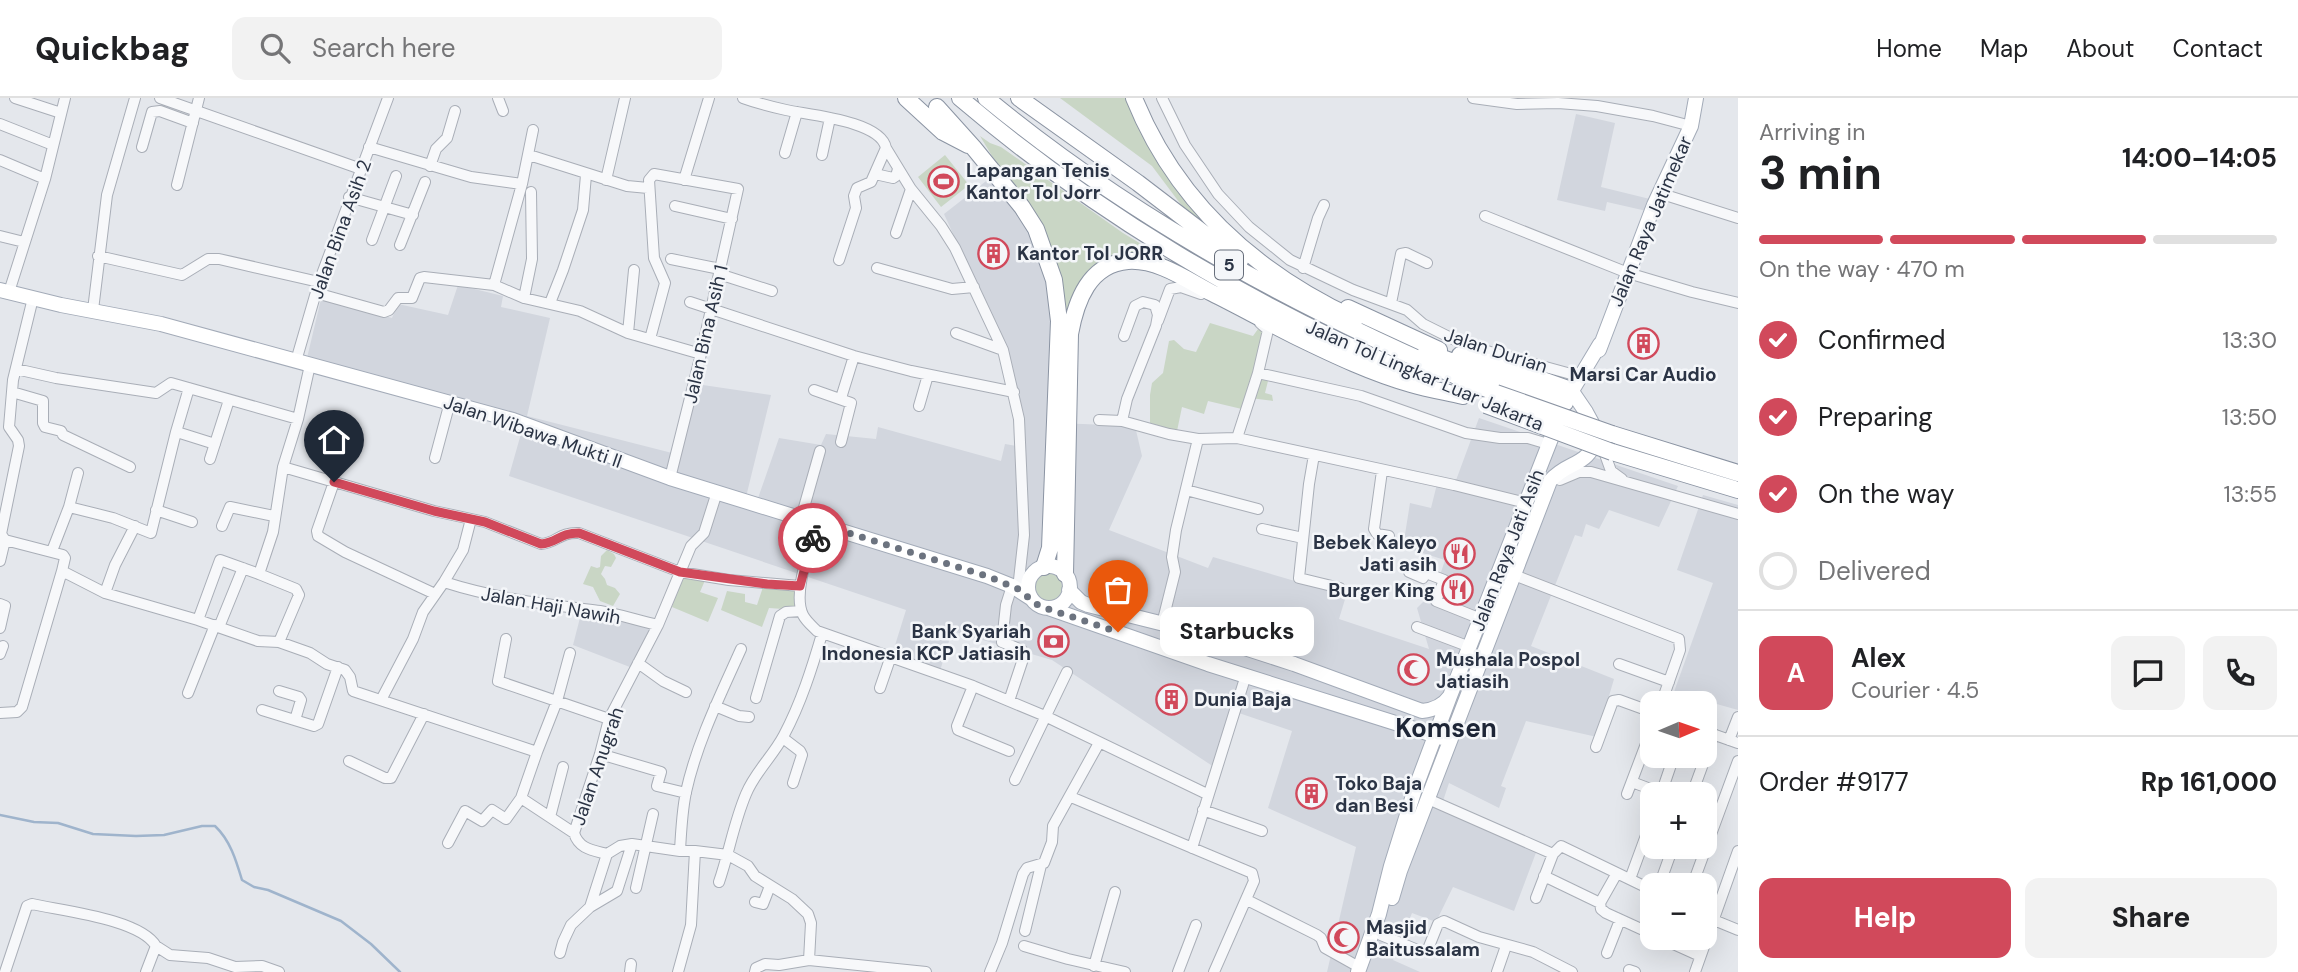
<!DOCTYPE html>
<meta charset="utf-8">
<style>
:root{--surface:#fff;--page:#f2f2f2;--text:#202124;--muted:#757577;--line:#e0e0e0;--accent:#d1495b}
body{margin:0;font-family:"DM Sans",sans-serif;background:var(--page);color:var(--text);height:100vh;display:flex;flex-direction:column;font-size:26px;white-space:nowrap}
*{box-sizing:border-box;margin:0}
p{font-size:23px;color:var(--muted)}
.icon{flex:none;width:38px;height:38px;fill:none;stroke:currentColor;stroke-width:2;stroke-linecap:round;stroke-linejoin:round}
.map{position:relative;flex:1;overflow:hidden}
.panel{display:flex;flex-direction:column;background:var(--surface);width:560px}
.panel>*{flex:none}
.needle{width:46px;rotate:88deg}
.tools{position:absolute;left:1640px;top:593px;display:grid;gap:14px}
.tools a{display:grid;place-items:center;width:77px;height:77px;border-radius:14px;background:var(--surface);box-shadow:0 7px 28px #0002;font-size:35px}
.pin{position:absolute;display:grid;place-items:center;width:60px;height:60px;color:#fff;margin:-72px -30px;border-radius:50% 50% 50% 0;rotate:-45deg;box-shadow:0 0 7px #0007}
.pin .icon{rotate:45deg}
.courier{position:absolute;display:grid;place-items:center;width:70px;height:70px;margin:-35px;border:5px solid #d1495b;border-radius:50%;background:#fff;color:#222;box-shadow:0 2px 9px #0007}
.bubble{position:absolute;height:49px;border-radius:14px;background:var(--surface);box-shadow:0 7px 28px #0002;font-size:23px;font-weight:700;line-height:49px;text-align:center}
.summary em{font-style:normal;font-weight:700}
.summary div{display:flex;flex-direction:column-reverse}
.summary{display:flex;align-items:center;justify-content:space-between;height:119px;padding:0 21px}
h1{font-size:46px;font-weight:700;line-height:52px}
.bar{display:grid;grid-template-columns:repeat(4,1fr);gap:10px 7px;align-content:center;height:84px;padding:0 21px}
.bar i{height:9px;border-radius:5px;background:var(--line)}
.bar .on{background:var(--accent)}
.bar p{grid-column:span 4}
.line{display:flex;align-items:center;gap:18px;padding:0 21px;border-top:2px solid var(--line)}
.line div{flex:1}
.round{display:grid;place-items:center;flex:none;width:74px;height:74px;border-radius:14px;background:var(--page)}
ol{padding:0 21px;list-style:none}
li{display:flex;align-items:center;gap:21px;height:77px}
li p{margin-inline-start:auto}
li .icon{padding:7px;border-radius:50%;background:var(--accent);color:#fff;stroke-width:4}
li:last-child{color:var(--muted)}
li i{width:38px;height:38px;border:4px solid var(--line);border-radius:50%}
.action{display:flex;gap:14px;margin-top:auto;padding:14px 21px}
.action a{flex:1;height:80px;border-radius:14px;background:var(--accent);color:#fff;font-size:28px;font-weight:700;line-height:80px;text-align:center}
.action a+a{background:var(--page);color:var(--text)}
header{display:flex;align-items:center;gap:42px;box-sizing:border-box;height:98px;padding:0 35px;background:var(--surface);border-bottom:2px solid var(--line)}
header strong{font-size:33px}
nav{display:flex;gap:38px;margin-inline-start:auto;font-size:24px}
.search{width:490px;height:63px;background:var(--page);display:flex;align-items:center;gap:18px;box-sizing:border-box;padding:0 24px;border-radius:14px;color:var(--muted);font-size:26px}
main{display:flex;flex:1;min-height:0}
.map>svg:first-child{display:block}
</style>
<header>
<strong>Quickbag</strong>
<div class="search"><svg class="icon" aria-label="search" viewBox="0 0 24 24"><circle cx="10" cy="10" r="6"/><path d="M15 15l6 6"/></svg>Search here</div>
<nav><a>Home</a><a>Map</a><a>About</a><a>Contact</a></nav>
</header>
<main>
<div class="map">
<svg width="1738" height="874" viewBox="0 0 1738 874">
<rect width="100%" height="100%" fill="#e4e7ec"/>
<!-- built -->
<path fill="#d2d6de" d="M1576 16 1615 25 1601 89 1654 102 1651 114 1607 104 1605 113 1557 102Z
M990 80 1026 126 1050 181 1056 325 1135 328 1142 358 1109 432 1208 470 1213 459 1346 498 1339 521 1429 551 1417 510 1424 503 1432 502 1445 462 1403 449 1410 405 1431 410 1438 382 1455 385 1479 320 1678 388 1659 429 1609 412 1599 431 1586 426 1582 439 1575 437 1531 548 1614 581 1597 639 1526 623 1501 688 1506 690 1499 710 1449 685 1442 706 1537 752 1514 813 1453 789 1436 824 1412 815 1393 862 1420 874H1327L1356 749 1268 710 1292 633 1233 613 1214 669 1052 562 952 533 940 573 892 557 906 512 509 378 526 318 307 260 321 201 392 220 398 206 448 217 458 187 503 198 501 209 550 220 527 318 676 356 696 286 771 297 746 399 757 403 779 340 821 347 826 336 876 341 878 329 1001 363 1005 346 1023 349 1024 317 1006 252 944 116Z
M1703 397 1738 407V612L1674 594 1713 485 1677 472Z
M582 512 658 527 635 571 573 547Z"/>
<!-- green -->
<path fill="#c9d6c5" d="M1060 0H1130L1238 155 1194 124 1152 68Z
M980 38 990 45 1001 49 1123 135 1189 175 1170 168H1102L1066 233 1025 102 992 58Z
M945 57 969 87 941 109 918 79Z
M1210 225 1253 238 1258 231 1271 235 1255 277 1269 279 1265 295 1272 297 1273 303 1250 300 1246 312 1208 303 1204 316 1182 309 1177 333 1150 325V297L1152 285 1163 275 1169 243 1174 242 1184 251 1196 254Z
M607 452 614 456 616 460 611 469 605 468 601 476 605 481 607 487 615 490 620 496 613 508 600 503 593 489 583 486 591 468 597 470 600 469 601 458Z
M1034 489a14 14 0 1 1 28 0a14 14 0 1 1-28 0Z
M682 476 706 480 700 494 718 500 708 524 672 509Z
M763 489 797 491V512L769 510 762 529 721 512 727 493 745 496V504L757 507Z"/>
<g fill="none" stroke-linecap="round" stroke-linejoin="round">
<!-- stream -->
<path stroke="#9fb4cc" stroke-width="2.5" d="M0 717 34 724 58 725 93 736 136 738 164 737 202 728H215C230 742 236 762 242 782L254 789 268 792 341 823 371 846 400 874"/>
<defs>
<path id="minor" d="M15 0 61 15
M160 0 361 71
M498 0 503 13
M743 0C757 5 772 9 786 12 809 17 881 23 886 50L911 91 941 128 955 150 1003 252 1019 321 1024 437 1018 491
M1162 0 1185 47 1218 96 1249 129 1290 162 1353 192 1407 212 1423 226 1465 247 1582 279
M1473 0 1517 6 1558 5 1597 8 1653 18 1691 28
M0 26 53 47
M142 49 152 14 160 13 193 25
M369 49 471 79 522 86
M785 55 797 14
M529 57 627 88 648 90
M822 57 830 20
M0 62 45 81
M430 68 436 51 447 40 455 13
M875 76 893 80 896 78 898 71
M606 82 625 0
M684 82 709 0
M177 87 199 0
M1659 95 1738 120
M349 99 413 117
M675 108 732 121
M1485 118 1628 175 1692 194 1738 205
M896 135 911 91
M0 138 24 144
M372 142 396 78
M400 147 425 84
M98 158 182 177 208 161H219L319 184
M671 161 720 171
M839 162 856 110 854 98 857 90 871 84 886 50
M877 170 952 191 974 189
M1303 170 1318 120 1324 107
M719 176 772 193
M494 187 522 86 533 32
M9 194 45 81 65 0
M316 195 384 214 389 212 398 200H412L420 180 424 179 494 187 524 200 580 213 628 235 701 256
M33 200 13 282 9 329 18 342 19 348 1 436 5 442 63 457 65 460 62 473 105 495 198 522 258 543 279 544 310 555 327 566 345 572 350 579 353 593 537 654 521 700 574 735
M524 200 532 161 531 94
M690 204 854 258 911 273 1014 294
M550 205 563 172 583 112 586 77
M1391 205 1401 156 1406 155 1427 165
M93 212 107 97 135 0
M1158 223 1170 191 1181 189 1201 196
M628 235 634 172
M956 235 1003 252
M650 241 665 185 654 160 649 82 654 76 738 91 701 256 670 380
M296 263 319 184 388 0
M16 271 56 280 156 295 171 285 298 321
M1258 275 1268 232 1260 225
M814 292 851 305 841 344
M12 294 43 303V325L45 329 61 333 63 337 130 369
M841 300 854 258
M919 308 928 277
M1099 322 1122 323 1169 336 1198 341 1237 340 1454 387 1526 405
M1122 323 1127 301 1156 228 1158 217 1155 207 1143 204 1135 208 1124 238
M180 335 215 346
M1237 340 1258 275 1361 298 1466 335 1500 340H1528L1548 346
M1602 348 1611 373 1622 381
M1314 357 1309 386 1299 480 1340 490
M435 360 450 304
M210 361 229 302
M283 369 434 413 485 424 541 446C557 445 559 434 579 435L680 474 729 482 800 488
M1382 373 1374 431 1377 436 1389 438
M78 375 69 409 113 420 151 435 176 334 189 290
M1560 382 1579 374H1591L1738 416
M334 384 317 433 318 438 345 454 435 496
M1186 392 1258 411
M717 394 704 435 691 448 658 527 609 621 600 656 574 735C579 751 592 752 607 756L620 748 632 746 680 753H695L728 757 748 768 755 778 792 801 808 816 811 825 809 862
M156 412 192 424
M801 420 820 353
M817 425C811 447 792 495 803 517 806 523 812 528 817 533L973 588 1045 618 1207 696
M222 428 230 409 274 418
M1262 431 1303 440
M52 453 69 409
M0 463 5 442
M1409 474 1423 480 1426 475 1444 482 1436 503 1481 521
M1514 477 1679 541 1680 552 1661 606
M444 484C497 501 545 506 600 513 619 516 639 523 658 527
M105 495 115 467 135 428
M0 506 5 508 0 530
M198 522 220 462 259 476
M1162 526 1175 474 1172 459 1176 432 1198 341
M219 529 243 470
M1417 529 1470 549
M506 541 498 583 609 621
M279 544 299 497 296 491 259 476 273 434 283 369 298 321 310 267
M0 556 3 548
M638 565 663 583 686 594
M1619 566 1669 584
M973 588 957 628 958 632 1009 653
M880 590 891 558
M279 593 299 599 301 602 295 622
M188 595 215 527
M756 600 780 518 786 514 801 513
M381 602 413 541 423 514 444 484 463 452 471 421
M1009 603 1024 558 1022 552 1002 544 1006 507 1012 488
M715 608 739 618 749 619
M262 612 314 628 318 626 338 569
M0 615 17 614 22 609 62 473
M1704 623 1709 613
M1704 633 1738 645
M783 640 800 653 802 657 793 685
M1729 642 1738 619
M1596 649 1613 603 1619 602 1652 614
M537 654 557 603 570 555
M600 656 661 674 657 688 686 695
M349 663 385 680H391L424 616
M1015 682 1067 574
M1632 684 1661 695
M1627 696 1652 630
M1661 696 1674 658
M1692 696 1714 636
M1071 699 1252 775 1254 783 1214 874
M1428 701 1553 756
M1203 712 1262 733
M550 719 563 669
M448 745 465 713 482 723 492 712 506 721 521 700
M1192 750 1246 577
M680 753C681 733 682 713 686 694 697 644 720 598 741 551
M1544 778 1600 805 1601 811 1606 815 1652 836
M1630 781 1652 721
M719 784C729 755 734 724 746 696 755 674 773 658 784 637 801 605 812 570 822 536
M1659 788 1673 749
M1692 788 1738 663
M636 790 653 716
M1536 800 1553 756 1561 748 1652 792
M1247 802 1317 837 1321 840 1325 850 1359 869
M755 804 763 806 770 788
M1600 805 1617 775
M590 809 617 793 632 746
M1704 818 1738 832
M1025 833 1041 767
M1381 837 1420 853 1428 851 1438 826 1444 823 1479 839 1533 854 1572 874
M1660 840 1700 858
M156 848 170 857 208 860 235 869 262 868 279 874
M1024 848 1068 861 1125 874
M560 855 563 844 571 827 590 809 607 756
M1607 855 1620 822
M1094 868 1115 794
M1629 872 1635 874
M5 874 27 808 32 806C63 813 140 821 156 848L146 874
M630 874 631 866
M678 874 691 827 695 753
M755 874 756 870 765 866 779 867 809 862 926 874
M990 874 1002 845 1023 776 1027 770 1044 765 1052 744 1053 728 1099 645
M1178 874 1196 827
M1497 874 1506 848
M1695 874 1738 753"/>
<path id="major" d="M0 192 61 207 161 226 513 322 670 380 987 478 1012 488 1032 501
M1599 252 1654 107 1691 28 1696 0
M1567 301 1600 246
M1028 489a21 21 0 1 1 42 0a21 21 0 1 1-42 0Z
M1069 492 1081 504 1088 507 1192 533 1294 566 1422 613C1433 612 1443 608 1450 598
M1048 510 1208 566 1443 640
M1392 800 1400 773 1550 383C1569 361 1588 371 1598 336L1586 314 1571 292
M1358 874 1379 816 1391 768 1414 694 1450 598 1558 323"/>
<path id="highway" d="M906 0 943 34 968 47
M960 0C1095 115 1253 209 1417 278
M986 0C1141 128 1311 217 1496 295
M1019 0 1138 85 1240 163
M1134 0C1176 104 1254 174 1355 221
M937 9 973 49 1022 109 1036 131 1054 182 1059 223 1050 450 1044 469
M1348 210 1439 252
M1426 254 1565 305
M1460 257 1500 267 1571 292
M1612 336 1738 375
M1612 354 1738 392
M1065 476 1070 236C1076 203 1089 166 1128 163 1158 161 1187 182 1212 195 1240 209 1269 225 1297 239 1334 257 1372 275 1411 286 1428 291 1446 294 1463 298"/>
</defs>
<!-- minor casing -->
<use href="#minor" stroke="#a9aeb7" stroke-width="12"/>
<!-- major casing -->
<use href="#major" stroke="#a3abb8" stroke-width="16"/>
<!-- highway casing -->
<use href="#highway" stroke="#8b94a3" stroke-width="18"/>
<!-- minor -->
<use href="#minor" stroke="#f7f8fa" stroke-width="10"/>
<!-- major -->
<use href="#major" stroke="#fff" stroke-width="14"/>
<!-- highway -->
<use href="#highway" stroke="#fff" stroke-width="16"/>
<defs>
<path id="highway-bridge" d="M1496 295 1612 336
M1486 307 1612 354"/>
</defs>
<!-- highway-bridge casing -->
<use href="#highway-bridge" stroke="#8b94a3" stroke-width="18" stroke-linecap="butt"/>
<!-- highway-bridge -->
<use href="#highway-bridge" stroke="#fff" stroke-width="16"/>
</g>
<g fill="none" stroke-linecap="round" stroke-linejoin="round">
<!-- done -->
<path stroke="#6c737f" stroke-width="7" stroke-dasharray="0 12.6" d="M813 440 817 425 987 478 1018 491 1039 508 1118 534"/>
<!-- route -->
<path stroke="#d1495b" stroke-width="9" d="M334 384 434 413 485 424 541 446C557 445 559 435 579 435L680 474 767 486 800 488 813 440"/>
</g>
<!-- icons -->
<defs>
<symbol id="stadium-ring" viewBox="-11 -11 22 22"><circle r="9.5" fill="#f4f6f9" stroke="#d1495b" stroke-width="1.5"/><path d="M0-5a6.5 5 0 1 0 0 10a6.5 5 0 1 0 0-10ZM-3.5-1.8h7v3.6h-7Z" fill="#d1495b"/></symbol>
<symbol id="building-ring" viewBox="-11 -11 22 22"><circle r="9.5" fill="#f4f6f9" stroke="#d1495b" stroke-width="1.5"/><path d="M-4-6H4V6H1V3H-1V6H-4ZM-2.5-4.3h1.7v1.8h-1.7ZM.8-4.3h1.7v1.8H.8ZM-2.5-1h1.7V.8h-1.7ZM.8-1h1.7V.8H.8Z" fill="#d1495b"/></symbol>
<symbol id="restaurant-ring" viewBox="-11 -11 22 22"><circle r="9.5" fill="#f4f6f9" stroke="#d1495b" stroke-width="1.5"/><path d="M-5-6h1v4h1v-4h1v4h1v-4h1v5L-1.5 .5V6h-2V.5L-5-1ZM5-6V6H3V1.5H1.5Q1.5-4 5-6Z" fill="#d1495b"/></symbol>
<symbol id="bank-ring" viewBox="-11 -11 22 22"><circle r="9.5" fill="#f4f6f9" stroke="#d1495b" stroke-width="1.5"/><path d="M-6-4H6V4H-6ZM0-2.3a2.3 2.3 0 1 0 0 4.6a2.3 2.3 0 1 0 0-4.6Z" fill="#d1495b"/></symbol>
<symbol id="mosque-ring" viewBox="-11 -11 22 22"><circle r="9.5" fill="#f4f6f9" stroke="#d1495b" stroke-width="1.5"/><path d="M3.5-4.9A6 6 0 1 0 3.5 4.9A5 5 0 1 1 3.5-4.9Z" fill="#d1495b"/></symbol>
</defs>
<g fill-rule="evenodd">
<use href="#stadium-ring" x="926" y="66" width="35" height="35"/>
<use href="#building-ring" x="976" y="138" width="35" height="35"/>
<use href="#building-ring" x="1626" y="228" width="35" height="35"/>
<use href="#restaurant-ring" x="1442" y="438" width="35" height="35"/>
<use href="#restaurant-ring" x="1440" y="474" width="35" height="35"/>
<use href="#bank-ring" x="1036" y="526" width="35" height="35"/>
<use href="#mosque-ring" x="1396" y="554" width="35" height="35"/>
<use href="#building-ring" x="1154" y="584" width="35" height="35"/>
<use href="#building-ring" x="1294" y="678" width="35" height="35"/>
<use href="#mosque-ring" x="1326" y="822" width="35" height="35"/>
</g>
<g text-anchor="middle" stroke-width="5" stroke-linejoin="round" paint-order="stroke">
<!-- shield labels -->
<rect fill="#f4f6f9" stroke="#676e7b" stroke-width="2" x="1215" y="152.5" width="28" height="29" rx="5"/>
<g font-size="18" font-weight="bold" fill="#2b3445">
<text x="1229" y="173">5</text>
</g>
<!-- poi labels -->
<g font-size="19" font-weight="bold" fill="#2b3445" stroke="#f4f6f9" text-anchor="start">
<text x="966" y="79">Lapangan Tenis<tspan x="966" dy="22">Kantor Tol Jorr</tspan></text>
<text x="1017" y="162">Kantor Tol JORR</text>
<text x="1643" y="283" text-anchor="middle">Marsi Car Audio</text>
<text x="1437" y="451" text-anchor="end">Bebek Kaleyo<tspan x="1437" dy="22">Jati asih</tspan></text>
<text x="1435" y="499" text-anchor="end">Burger King</text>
<text x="1031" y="540" text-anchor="end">Bank Syariah<tspan x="1031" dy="22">Indonesia KCP Jatiasih</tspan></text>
<text x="1436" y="568">Mushala Pospol<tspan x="1436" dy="22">Jatiasih</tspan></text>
<text x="1194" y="608">Dunia Baja</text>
<text x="1335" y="692">Toko Baja<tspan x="1335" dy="22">dan Besi</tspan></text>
<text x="1366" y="836">Masjid<tspan x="1366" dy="22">Baitussalam</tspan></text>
</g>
<!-- street labels -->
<g font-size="19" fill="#2b3445" stroke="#f4f6f9">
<text transform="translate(1650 123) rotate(-67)" y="7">Jalan Raya Jatimekar</text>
<text transform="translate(340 131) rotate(-70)" y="7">Jalan Bina Asih 2</text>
<text transform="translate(705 236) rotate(-77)" y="7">Jalan Bina Asih 1</text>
<text transform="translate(1496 252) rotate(18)" y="7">Jalan Durian</text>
<text transform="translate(1425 277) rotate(23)" y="7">Jalan Tol Lingkar Luar Jakarta</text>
<text transform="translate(533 333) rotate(19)" y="7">Jalan Wibawa Mukti II</text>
<text transform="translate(1507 452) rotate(-69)" y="7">Jalan Raya Jati Asih</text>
<text transform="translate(551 507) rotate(10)" y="7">Jalan Haji Nawih</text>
<text transform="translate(597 668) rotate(-71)" y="7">Jalan Anugrah</text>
</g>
<!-- district labels -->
<g font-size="26" font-weight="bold" fill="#1d2536" stroke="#f4f6f9">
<text x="1446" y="639">Komsen</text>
</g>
</g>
</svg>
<div class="tools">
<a><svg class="needle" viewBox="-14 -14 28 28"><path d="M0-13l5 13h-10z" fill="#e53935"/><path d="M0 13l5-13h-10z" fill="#757577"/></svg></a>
<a>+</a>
<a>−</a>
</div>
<div class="pin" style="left:1118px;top:534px;background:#ea580c"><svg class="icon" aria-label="bag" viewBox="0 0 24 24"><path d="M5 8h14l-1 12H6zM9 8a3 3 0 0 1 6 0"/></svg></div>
<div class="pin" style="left:334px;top:384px;background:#1f2937"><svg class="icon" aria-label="home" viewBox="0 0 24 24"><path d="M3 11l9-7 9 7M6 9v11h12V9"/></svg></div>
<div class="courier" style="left:813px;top:440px"><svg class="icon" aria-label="bike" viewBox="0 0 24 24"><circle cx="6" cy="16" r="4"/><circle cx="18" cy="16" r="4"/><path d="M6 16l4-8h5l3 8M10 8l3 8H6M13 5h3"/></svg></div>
<div class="bubble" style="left:1160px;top:509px;width:154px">Starbucks</div>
</div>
<section class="panel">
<div class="summary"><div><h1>3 min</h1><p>Arriving in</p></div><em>14:00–14:05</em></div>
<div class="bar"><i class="on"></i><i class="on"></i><i class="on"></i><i></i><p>On the way · 470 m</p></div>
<ol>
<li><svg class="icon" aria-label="check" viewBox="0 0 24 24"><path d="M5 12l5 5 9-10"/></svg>Confirmed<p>13:30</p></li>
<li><svg class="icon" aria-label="check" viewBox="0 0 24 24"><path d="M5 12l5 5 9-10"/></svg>Preparing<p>13:50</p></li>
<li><svg class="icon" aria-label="check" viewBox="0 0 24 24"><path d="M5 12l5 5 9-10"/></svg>On the way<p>13:55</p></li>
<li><i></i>Delivered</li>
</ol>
<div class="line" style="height:126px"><b class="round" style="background:var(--accent);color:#fff">A</b><div><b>Alex</b><p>Courier · 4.5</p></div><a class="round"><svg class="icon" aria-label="chat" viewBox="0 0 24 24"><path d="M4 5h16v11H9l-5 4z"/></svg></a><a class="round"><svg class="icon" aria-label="phone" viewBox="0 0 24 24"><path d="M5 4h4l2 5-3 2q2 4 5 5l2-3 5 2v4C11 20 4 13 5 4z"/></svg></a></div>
<div class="line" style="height:91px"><div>Order #9177</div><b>Rp 161,000</b></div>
<div class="action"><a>Help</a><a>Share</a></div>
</section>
</main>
